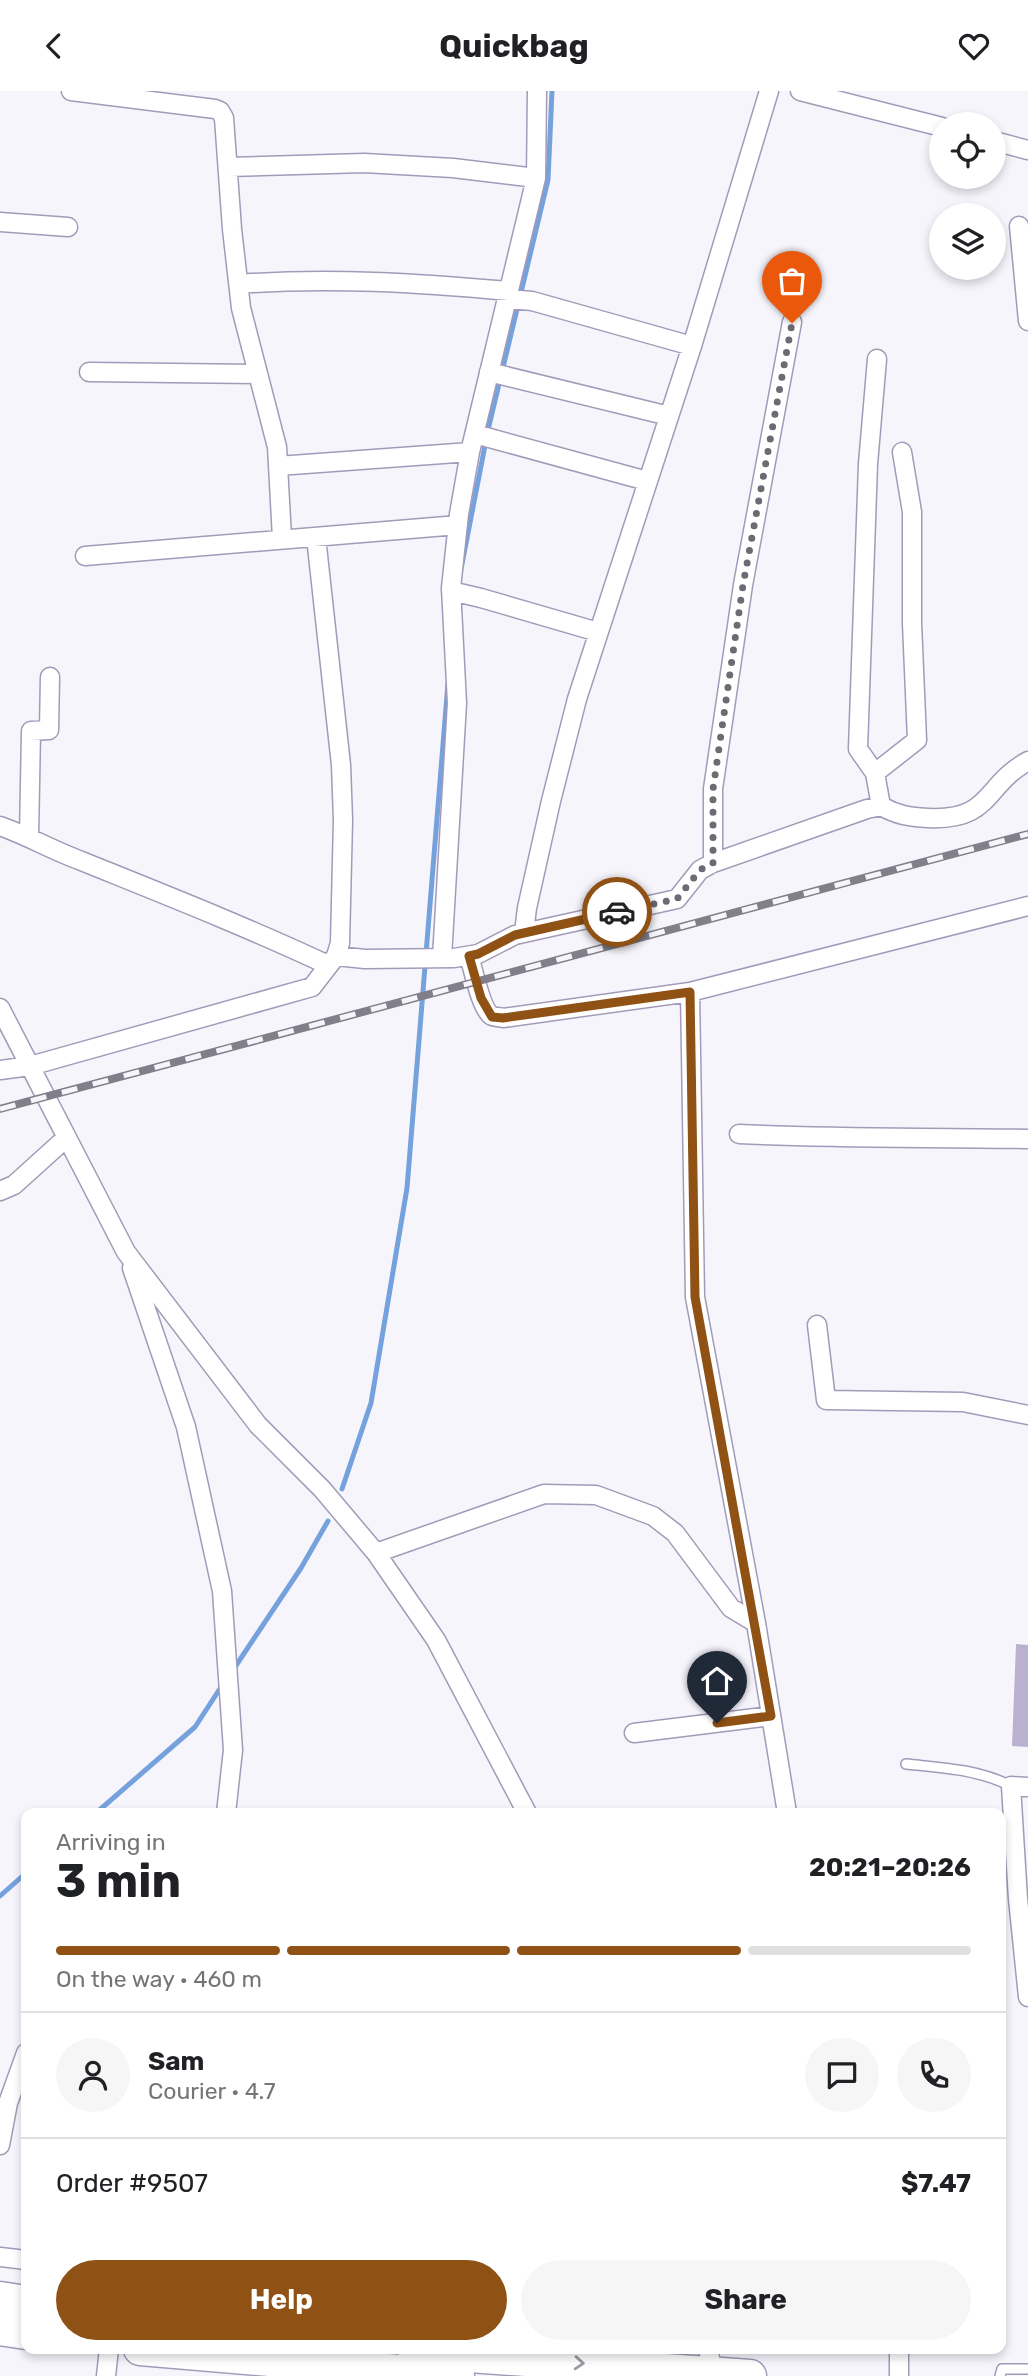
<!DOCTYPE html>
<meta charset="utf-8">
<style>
:root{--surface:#fff;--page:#f6f6f6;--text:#202124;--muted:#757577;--line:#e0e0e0;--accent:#8f5114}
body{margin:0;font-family:Rubik,sans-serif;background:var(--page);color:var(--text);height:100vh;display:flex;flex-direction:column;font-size:26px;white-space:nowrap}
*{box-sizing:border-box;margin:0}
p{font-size:23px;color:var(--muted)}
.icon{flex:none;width:38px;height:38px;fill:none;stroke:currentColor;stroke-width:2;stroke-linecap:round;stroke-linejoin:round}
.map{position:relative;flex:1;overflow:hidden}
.side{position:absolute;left:21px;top:1717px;width:985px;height:546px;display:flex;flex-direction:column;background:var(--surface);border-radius:14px;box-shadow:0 4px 10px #0003}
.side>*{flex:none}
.fabs{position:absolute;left:929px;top:21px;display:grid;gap:14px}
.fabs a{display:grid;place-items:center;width:77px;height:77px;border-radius:50%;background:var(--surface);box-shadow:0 4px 10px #0003;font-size:35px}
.pin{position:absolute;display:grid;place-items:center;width:60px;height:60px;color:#fff;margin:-72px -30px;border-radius:50% 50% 50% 0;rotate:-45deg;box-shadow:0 0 7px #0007}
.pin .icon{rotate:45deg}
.courier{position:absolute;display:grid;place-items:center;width:70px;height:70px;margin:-35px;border:5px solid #8f5114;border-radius:50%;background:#fff;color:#222;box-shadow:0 2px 9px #0007}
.overview em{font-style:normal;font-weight:700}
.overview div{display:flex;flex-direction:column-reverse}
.overview{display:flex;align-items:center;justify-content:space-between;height:119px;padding:0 35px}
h1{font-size:46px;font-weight:700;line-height:52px}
.bar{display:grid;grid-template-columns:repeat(4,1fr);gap:10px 7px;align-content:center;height:84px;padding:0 35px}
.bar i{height:9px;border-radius:5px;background:var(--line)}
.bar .selected{background:var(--accent)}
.bar p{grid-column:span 4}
.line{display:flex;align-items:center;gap:18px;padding:0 35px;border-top:2px solid var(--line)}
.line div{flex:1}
.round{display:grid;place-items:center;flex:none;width:74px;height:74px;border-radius:37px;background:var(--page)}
.cta{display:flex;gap:14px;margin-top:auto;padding:14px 35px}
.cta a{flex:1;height:80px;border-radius:42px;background:var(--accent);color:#fff;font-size:28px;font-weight:700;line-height:80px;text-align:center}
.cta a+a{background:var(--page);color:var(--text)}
header{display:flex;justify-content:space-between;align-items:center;height:91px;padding:0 35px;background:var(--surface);font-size:32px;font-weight:700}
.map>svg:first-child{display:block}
</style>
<header><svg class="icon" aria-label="back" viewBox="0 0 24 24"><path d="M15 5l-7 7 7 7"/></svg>Quickbag<svg class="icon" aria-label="heart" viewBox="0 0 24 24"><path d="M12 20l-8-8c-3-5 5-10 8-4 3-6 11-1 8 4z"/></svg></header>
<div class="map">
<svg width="1028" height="2285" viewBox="0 0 1028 2285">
<rect width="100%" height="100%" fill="#f7f5fc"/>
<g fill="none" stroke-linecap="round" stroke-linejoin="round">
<!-- stream -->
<path stroke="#75a2dc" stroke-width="5" d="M461 478 488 339 548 89 552 0
M342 1398 371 1312 407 1097 448 592
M233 1579 301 1477 328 1430
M96 1722 195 1636 223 1593
M0 1805 26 1782"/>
</g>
<!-- building -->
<path fill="#bab1d0" d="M1016 1553 1028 1554V1656L1012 1655Z"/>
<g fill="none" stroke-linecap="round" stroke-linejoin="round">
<defs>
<path id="lane" d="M906 1673C943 1677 977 1678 1011 1695
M1000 2285 1002 2278H1028"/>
<path id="street" d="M71 0 215 18 220 20 224 27 232 138 241 217 277 356 282 447
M800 0 942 36
M994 50 1028 59
M228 76 364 72 453 77 536 87
M0 131 68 136
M1019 135 1028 230
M239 193C329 186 419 192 509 200
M507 208 532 210 692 255
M877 268 868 373 858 658 875 682 881 715
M89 281 258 283
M489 281 669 325
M475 343 647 390
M278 375 470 361
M85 465 458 434
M451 500 481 507 598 541
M875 682 917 649 912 532V421L902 361
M0 735C28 745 52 759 79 769 163 803 247 836 328 874
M29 746 31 640 49 639 50 586
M713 772V698L743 494 792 231
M524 841 527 817 551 710 577 608 692 255 769 0
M336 865 365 868 454 867 478 863 515 844 677 808 700 779 713 772 867 718 881 715C897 724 909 726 928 727 992 730 983 695 1028 670
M469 865C473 877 481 919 492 925 493 926 501 926 503 927L690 901 1028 815
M442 867 457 612 451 497 459 423 470 361 536 87 537 0
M690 901 695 1206 756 1532 787 1722
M0 917 126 1161 258 1334 322 1398 376 1462 436 1549 527 1722
M0 979 30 975 312 896 336 865 340 852 343 729 341 674 316 446
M739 1043C835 1048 931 1046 1028 1048
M0 1100 14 1094 66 1047
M132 1177 186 1336 222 1500 233 1659 226 1722
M817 1234 826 1309 963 1311 1028 1324
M376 1462 544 1403 596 1404 653 1425 675 1442 731 1517 756 1532
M634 1642 771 1625
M1028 1696 1011 1695 1018 1808 1028 1906
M0 2054 8 2012 26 1962
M0 2166 26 2169
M708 2258 713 2281
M106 2285 109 2258
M899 2285V2258"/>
<path id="highway" d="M0 2207 26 2211
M0 2238 26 2242
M140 2258 458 2285
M414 2258 470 2265 750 2285"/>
</defs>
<!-- lane casing -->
<use href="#lane" stroke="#a39ab9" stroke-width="12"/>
<!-- street casing -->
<use href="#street" stroke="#a39ab9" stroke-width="21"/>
<!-- highway casing -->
<use href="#highway" stroke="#a39ab9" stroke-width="35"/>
<!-- lane -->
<use href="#lane" stroke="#fff" stroke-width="9"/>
<!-- street -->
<use href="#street" stroke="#fff" stroke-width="18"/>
<!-- highway -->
<use href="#highway" stroke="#fff" stroke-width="32"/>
<defs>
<path id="rail" d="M0 1018 1028 743"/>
</defs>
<!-- rail casing -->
<use href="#rail" stroke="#817f89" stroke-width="8"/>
<!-- rail -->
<use href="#rail" stroke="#f7f5fc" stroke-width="5" stroke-dasharray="16" stroke-linecap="butt"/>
</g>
<!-- one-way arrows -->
<defs><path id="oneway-chevron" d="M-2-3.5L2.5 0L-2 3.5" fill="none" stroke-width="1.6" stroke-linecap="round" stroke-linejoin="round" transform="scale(1.75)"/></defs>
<use stroke="#9c9aa0" href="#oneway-chevron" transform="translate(579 2272) rotate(4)"/>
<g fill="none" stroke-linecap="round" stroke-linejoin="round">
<!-- done -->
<path stroke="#6d6a74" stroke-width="7" stroke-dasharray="0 12.6" d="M617 821 677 808 700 779 713 772V698L743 494 792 232"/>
<!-- route -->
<path stroke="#8f5114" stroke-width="9" d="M617 821 515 844 478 863 469 865 481 907 492 926 503 927 690 901 695 1206 771 1625 717 1632"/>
</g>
</svg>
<div class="fabs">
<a><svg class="icon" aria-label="locate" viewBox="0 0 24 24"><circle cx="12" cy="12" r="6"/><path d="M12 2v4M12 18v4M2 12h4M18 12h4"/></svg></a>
<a><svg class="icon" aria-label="layers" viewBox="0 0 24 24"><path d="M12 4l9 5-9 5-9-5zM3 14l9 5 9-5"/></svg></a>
</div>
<div class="pin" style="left:792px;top:232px;background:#ea580c"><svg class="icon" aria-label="bag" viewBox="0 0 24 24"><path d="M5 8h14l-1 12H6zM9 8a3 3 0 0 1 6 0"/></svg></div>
<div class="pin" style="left:717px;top:1632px;background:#1f2937"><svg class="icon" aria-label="home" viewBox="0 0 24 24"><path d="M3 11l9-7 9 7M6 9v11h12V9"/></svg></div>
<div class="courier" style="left:617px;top:821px"><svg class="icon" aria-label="car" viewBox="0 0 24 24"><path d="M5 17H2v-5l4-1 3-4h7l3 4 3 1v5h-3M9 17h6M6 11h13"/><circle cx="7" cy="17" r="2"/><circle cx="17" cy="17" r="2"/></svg></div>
<section class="side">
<div class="overview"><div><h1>3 min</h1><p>Arriving in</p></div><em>20:21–20:26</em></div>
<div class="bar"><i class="selected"></i><i class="selected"></i><i class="selected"></i><i></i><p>On the way · 460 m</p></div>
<div class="line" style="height:126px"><a class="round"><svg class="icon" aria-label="person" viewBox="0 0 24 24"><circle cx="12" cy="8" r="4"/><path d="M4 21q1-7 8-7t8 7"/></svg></a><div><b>Sam</b><p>Courier · 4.7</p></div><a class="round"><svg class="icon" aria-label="chat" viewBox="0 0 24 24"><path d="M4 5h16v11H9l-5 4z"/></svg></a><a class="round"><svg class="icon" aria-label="phone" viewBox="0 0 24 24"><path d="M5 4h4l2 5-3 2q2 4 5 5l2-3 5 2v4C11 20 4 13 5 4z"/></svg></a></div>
<div class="line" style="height:91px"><div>Order #9507</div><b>$7.47</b></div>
<div class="cta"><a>Help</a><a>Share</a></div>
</section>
</div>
